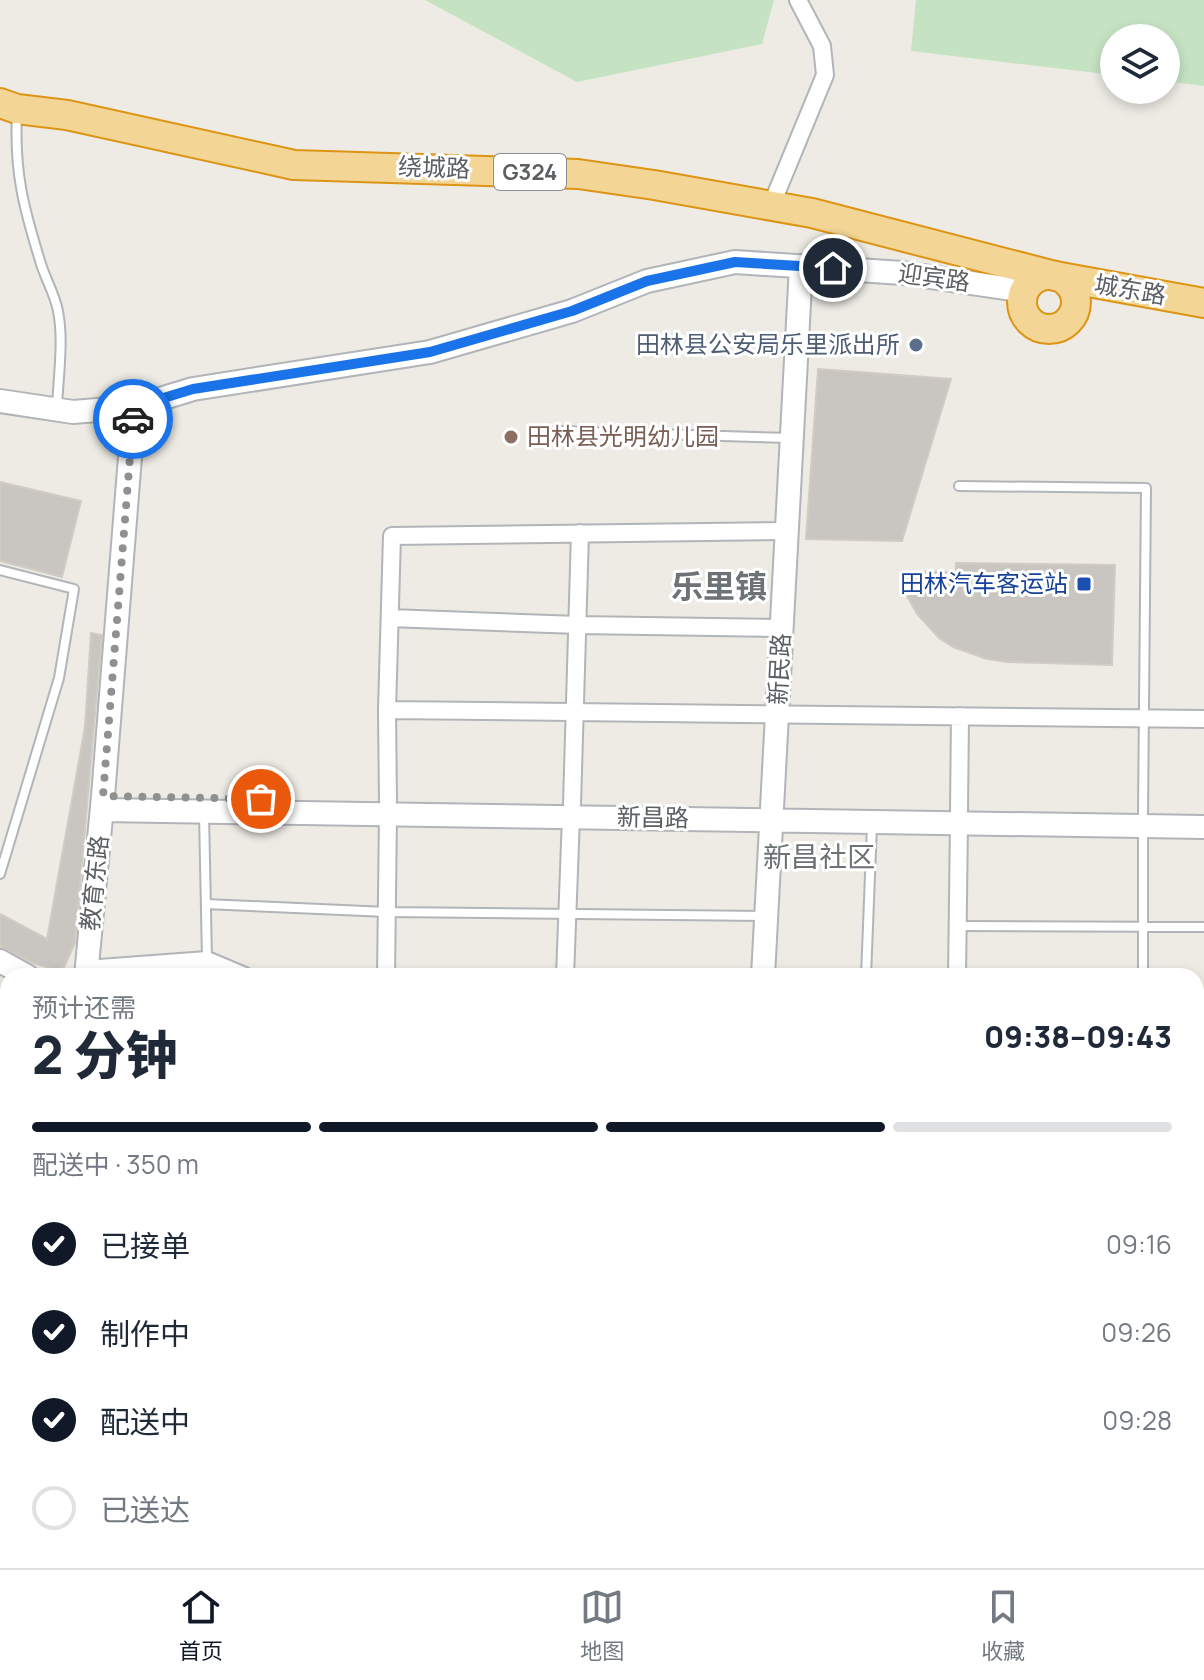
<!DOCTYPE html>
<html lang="zh">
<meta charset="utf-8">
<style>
:root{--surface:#fff;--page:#f2f2f3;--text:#1f2937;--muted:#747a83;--line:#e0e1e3;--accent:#111827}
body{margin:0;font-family:Manrope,"Noto Sans SC",sans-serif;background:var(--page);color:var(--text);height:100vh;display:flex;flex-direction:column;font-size:30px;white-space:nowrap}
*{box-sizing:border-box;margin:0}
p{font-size:26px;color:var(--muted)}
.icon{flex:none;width:44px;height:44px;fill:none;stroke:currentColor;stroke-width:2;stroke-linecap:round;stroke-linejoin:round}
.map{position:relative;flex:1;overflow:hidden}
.panel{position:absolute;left:0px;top:968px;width:1204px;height:600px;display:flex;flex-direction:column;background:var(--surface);border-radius:24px 24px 0 0;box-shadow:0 4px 12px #0003}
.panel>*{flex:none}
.controls{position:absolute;left:1100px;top:24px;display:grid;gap:16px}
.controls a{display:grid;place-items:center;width:80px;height:80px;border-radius:50%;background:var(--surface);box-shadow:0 4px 12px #0003;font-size:40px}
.pin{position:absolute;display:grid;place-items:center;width:68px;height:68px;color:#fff;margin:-34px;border:4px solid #fff;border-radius:50%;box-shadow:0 2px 8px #0007}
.courier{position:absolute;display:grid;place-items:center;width:80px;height:80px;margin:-40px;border:6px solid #1a73e8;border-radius:50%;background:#fff;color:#222;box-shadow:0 2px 10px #0007}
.overview em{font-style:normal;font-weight:800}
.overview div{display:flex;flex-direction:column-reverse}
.overview{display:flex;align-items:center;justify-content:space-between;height:136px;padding:0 32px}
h1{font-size:52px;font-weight:800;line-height:60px}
.bar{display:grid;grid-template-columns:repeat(4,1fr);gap:12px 8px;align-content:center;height:96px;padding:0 32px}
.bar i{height:10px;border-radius:6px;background:var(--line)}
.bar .on{background:var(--accent)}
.bar p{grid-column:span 4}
ol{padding:0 32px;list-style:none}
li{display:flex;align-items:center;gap:24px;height:88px}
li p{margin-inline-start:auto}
li .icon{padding:8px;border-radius:50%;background:var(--accent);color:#fff;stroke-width:4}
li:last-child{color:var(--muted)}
li i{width:44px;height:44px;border:4px solid var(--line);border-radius:50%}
.tab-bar{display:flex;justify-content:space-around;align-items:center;height:112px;border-top:2px solid var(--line);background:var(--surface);font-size:22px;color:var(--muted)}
.tab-bar a{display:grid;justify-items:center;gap:4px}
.tab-bar .on{color:var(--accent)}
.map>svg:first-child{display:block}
</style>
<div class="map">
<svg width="1204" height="1568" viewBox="0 0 1204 1568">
<rect width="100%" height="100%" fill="#edebe4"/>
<!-- green -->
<path fill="#c5e3c3" d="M425 0H774L762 44 577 82Z
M916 0H1204V86L1166 81V38H1114V75L911 51Z"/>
<!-- water -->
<path fill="#aadaf7" d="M0 1016 8 1020V1162L0 1159Z
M1204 1076V1197L1196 1202V1080Z"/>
<!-- building -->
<path fill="#c9c6c1" stroke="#d1ccc3" stroke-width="2" d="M818 369 951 379 902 541 806 539Z
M0 482 81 501 62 577 0 561Z
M956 563 1115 565 1112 665 1008 662 987 659 953 647 939 638 917 614 904 591 901 571 956 572Z
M91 633 102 635 75 943 64 967 57 970 33 963 0 947V914L47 939 85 727Z"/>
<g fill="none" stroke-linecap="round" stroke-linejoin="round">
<defs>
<path id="lane" d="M17 114C14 173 24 209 41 264 46 280 55 295 58 311 64 342 58 378 57 409
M557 431 791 438
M959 486 1146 488 1143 814
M0 570 74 589 59 678 0 874
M204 813 207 960
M1143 827V976
M206 904 387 912 765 916
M958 926 1204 927
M866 976 872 825"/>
<path id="street" d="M771 206 825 75 822 46 798 0
M390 618 578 625 782 628
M387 710 1204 719
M388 801 387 710 392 536 787 531
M572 804 580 533
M959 811 960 716
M86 969 207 960 245 976
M386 976 388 815
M565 976 571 817
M957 976 959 823
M1196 1007H1204
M0 1280 8 1281
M228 1560 230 1568
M471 1560 480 1568
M40 1568 45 1560
M313 1568 315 1560"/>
<path id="secondary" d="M0 401 73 412 134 407 193 389 430 352 572 311 647 281 735 262 903 273 1025 291
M102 810 1204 827
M0 961 27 976
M86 976 103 796 134 407
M763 976 801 266
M1196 1051 1204 1047
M0 1235 8 1237"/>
<path id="highway" d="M0 103 17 109 67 115 294 165 578 174 654 185 812 213 1055 276 1204 303
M1022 302a27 27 0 1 1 54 0a27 27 0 1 1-54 0Z"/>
</defs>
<!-- lane casing -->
<use href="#lane" stroke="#b1b5b8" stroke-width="12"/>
<!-- street casing -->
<use href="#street" stroke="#b1b5b8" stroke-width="20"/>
<!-- secondary casing -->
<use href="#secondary" stroke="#b1b4b8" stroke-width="26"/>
<!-- highway casing -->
<use href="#highway" stroke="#dd9415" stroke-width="32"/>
<!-- lane -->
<use href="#lane" stroke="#fff" stroke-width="8"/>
<!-- street -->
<use href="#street" stroke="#fff" stroke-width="16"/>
<!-- secondary -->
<use href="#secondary" stroke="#fff" stroke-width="22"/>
<!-- highway -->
<use href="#highway" stroke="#f3d695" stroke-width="28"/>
<defs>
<path id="rail" d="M1196 1327 1204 1323
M0 1417 8 1418"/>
</defs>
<!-- rail casing -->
<use href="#rail" stroke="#b2b3b3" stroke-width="7"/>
<!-- rail -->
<use href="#rail" stroke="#fff" stroke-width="4" stroke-dasharray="12" stroke-linecap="butt"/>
</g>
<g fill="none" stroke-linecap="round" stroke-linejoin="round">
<!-- done -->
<path stroke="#8f9190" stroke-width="8" stroke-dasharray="0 14.4" d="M133 419 103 796 261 799"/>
<!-- route -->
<path stroke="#1a73e8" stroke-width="10" d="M133 419 134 407 193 389 430 352 572 311 647 281 735 262 833 268"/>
</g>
<!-- markers -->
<circle fill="#5c6f8a" stroke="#fff" stroke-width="3" cx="916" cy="345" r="8"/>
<circle fill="#8d6e63" stroke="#fff" stroke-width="3" cx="511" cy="437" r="8"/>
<rect fill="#1a4fb4" stroke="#fff" stroke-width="3" x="1076" y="576" width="16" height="16" rx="4"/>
<g text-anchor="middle" stroke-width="6" stroke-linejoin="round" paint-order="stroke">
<!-- shield labels -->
<rect fill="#fff" stroke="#8d9092" stroke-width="2" x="494" y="154" width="72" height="36" rx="6"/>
<g font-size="22" font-weight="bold" fill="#5c6063">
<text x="530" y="180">G324</text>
</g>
<!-- street labels -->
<g font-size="24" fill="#5c6063" stroke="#fff">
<text transform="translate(434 168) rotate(2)" y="8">绕城路</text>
<text transform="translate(934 278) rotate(8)" y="8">迎宾路</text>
<text transform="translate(1130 290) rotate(10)" y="8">城东路</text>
<text transform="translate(780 669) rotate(-87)" y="8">新民路</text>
<text transform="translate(653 818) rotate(1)" y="8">新昌路</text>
<text transform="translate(95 883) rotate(-84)" y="8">教育东路</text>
</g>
<!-- service labels -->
<g font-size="24" fill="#4e5e75" stroke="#fff" text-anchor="end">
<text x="900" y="353">田林县公安局乐里派出所</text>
</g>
<!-- education labels -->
<g font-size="24" fill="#785e54" stroke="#fff" text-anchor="start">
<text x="527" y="445">田林县光明幼儿园</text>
</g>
<!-- transit labels -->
<g font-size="24" fill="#164399" stroke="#fff" text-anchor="end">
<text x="1068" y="592">田林汽车客运站</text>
</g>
<!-- quarter labels -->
<g font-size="28" fill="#6d7275" stroke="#fff">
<text x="819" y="867">新昌社区</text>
</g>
<!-- district labels -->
<g font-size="32" font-weight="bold" fill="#6d7275" stroke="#fff">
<text x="719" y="598">乐里镇</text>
</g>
</g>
</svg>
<div class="controls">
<a><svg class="icon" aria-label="layers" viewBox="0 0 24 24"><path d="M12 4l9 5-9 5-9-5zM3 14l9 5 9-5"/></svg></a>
</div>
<div class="pin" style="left:261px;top:799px;background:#ea580c"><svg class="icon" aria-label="bag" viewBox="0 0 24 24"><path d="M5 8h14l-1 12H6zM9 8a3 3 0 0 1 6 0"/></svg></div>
<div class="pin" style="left:833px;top:268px;background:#1f2937"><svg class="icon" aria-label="home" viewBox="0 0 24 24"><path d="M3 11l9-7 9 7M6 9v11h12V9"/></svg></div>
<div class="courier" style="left:133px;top:419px"><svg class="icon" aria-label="car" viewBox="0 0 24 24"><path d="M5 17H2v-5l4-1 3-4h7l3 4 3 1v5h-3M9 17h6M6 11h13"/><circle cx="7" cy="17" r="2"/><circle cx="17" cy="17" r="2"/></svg></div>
<section class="panel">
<div class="overview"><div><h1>2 分钟</h1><p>预计还需</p></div><em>09:38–09:43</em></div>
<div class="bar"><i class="on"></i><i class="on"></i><i class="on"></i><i></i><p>配送中 · 350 m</p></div>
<ol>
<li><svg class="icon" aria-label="check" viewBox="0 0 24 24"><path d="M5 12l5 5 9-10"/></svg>已接单<p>09:16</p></li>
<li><svg class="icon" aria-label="check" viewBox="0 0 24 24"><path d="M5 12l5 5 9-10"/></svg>制作中<p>09:26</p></li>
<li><svg class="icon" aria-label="check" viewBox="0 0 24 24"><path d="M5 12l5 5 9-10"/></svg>配送中<p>09:28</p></li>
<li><i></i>已送达</li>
</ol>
</section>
</div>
<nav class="tab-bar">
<a class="on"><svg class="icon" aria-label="home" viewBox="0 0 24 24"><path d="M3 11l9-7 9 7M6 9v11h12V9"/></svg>首页</a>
<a><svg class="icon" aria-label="map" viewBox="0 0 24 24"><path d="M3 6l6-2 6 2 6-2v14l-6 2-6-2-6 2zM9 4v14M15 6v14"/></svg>地图</a>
<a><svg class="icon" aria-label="saved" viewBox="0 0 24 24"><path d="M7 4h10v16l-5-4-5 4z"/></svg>收藏</a>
</nav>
